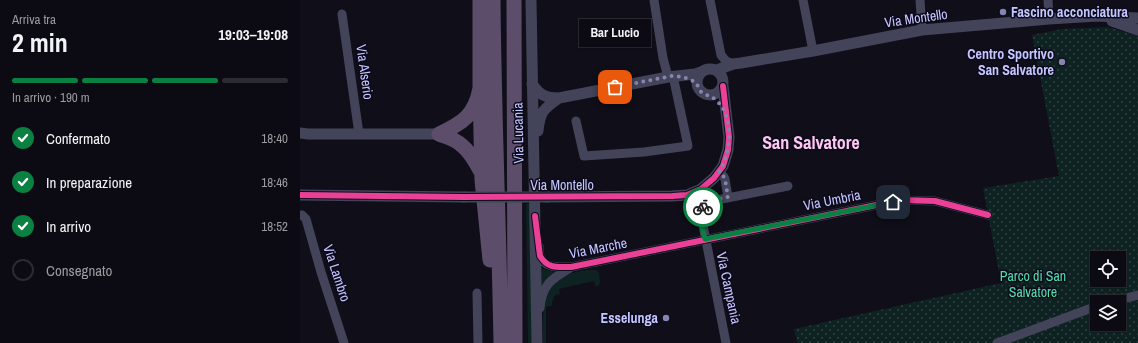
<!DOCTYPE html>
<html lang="it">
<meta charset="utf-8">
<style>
:root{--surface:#0c0a12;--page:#1a1820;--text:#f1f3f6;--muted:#9a9a9f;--line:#2c2b32;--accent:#0b8043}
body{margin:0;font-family:"Archivo Narrow",sans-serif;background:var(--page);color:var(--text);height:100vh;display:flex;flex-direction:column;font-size:15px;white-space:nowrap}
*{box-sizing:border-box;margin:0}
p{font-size:13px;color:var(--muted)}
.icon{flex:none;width:22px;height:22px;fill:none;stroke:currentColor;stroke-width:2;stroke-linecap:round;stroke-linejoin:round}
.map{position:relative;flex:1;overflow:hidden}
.sheet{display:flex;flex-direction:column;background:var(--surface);width:300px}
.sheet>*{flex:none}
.tools{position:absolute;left:790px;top:251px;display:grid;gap:8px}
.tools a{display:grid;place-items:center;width:36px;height:36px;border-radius:0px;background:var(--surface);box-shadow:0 1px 3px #0004,0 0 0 1px var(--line);font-size:20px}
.pin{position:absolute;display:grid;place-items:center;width:34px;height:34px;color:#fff;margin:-17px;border-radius:8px;box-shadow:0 2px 6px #0006}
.courier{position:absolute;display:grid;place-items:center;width:40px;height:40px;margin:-20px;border:3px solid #0b8043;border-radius:50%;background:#fff;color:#222;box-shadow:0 1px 5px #0007}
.bubble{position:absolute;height:28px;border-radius:0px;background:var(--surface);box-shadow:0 1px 3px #0004,0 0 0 1px var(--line);font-size:13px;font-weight:700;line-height:28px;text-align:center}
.summary em{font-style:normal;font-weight:700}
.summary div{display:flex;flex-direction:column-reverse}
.summary{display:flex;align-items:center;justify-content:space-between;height:68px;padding:0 12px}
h1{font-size:26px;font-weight:700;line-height:30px}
.bar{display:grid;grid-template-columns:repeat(4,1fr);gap:6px 4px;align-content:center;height:48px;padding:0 12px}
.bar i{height:5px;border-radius:3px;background:var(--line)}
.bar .active{background:var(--accent)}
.bar p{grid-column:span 4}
ol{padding:0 12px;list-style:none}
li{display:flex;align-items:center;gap:12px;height:44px}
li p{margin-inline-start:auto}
li .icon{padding:4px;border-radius:50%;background:var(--accent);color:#fff;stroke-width:4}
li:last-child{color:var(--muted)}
li i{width:22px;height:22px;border:2px solid var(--line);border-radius:50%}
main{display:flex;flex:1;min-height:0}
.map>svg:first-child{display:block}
</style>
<main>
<section class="sheet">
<div class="summary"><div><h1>2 min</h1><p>Arriva tra</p></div><em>19:03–19:08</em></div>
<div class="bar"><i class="active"></i><i class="active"></i><i class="active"></i><i></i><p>In arrivo · 190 m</p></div>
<ol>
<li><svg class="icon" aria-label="check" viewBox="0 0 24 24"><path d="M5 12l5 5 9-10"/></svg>Confermato<p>18:40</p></li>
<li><svg class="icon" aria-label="check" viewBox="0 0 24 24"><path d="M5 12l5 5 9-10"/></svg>In preparazione<p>18:46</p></li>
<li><svg class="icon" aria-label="check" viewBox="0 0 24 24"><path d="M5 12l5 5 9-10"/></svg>In arrivo<p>18:52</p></li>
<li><i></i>Consegnato</li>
</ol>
</section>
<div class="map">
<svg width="838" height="343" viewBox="0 0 838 343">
<defs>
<pattern id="park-dots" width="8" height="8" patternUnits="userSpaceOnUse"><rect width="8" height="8" fill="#0e2221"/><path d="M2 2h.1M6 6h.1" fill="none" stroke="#304142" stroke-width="1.8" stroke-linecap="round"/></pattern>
</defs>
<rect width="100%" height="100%" fill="#100e18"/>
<!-- grass -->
<path fill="#0e2221" d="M226 204H232L234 343H228Z
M241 266 243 269 255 272V274L241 287Z
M287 270H295L299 272 300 282 299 285 296 287 294 281 259 289 260 294 255 295 252 302V306L246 307V343H243C243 304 239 276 287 270Z"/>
<!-- park -->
<path fill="url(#park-dots)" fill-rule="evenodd" d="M808 27 838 36V343H497L494 329 701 283 683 188 759 176 732 35 762 29ZM797 258H819V280H797ZM797 302H819V324H797Z"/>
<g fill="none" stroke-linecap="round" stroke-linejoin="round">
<!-- minor -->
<path stroke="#434459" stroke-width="9" d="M354 0 363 58 368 77
M410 0 421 55 426 61 433 64
M503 0 513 51
M620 0 622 30
M748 0 749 19
M42 14 59 134
M276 121 284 156 344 152 388 146 373 76
M419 172 424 177 425 179 428 197
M0 215H2L6 219 21 272 44 343
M239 246C239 249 239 253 240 256 244 269 260 267 271 267L601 200 635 201 688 215
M177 293 178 343
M810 302 838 295
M240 308C242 285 251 279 270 268
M426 343 401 215V210L403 206 412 201 488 186
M697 343 797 306"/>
<!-- tertiary -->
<path stroke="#434459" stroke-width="11" d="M231 0 237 343
M812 21 838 30
M397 82a13 13 0 1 1 26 0a13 13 0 1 1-26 0Z
M417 70 433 64 441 63 513 51 622 30 749 19 797 16 838 18
M232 84C240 95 245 98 259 98L368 77 395 74 401 72
M238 131C240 112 243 109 259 98
M0 133 8 134H139
M0 195 164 197
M247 197 372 196 387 195 401 189 414 178 423 166 428 150 429 137 423 86"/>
<!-- trunk -->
<path stroke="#5c4d6a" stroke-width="15" d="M193 0C194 114 199 229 201 343
M214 0 215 343
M180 88 182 180 190 260
M139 134C163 123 175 115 180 88V0
M139 134C143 136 149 137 154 140 167 147 174 159 181 172"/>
<!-- tertiary-bridge -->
<path stroke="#434459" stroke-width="11" d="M164 197H247"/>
<defs>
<path id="cycleway" d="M0 195 164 197 372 196 387 195 401 189 414 178 423 166 428 150 429 137 423 86
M235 216 240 256C248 269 257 267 271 267L601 200 635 201 688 215"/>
</defs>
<!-- cycleway casing -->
<use href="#cycleway" stroke="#0c0b1b" stroke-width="8"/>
<!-- cycleway -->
<use href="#cycleway" stroke="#ea4096" stroke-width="6"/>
</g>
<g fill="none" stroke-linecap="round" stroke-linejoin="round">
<!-- done -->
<path stroke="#8685ae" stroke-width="4" stroke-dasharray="0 7.2" d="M315 87 372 76C380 76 390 78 396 83 398 85 398 88 400 91 405 95 411 96 416 100 435 117 431 153 419 172L424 177 425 179 428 197 412 201 403 206V207"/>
<!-- route -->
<path stroke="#0b8043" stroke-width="5" d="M403 207C398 216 403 230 405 239L593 202"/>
</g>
<!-- markers -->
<g fill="#8685ae" stroke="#0c0b1b" stroke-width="1.5">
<circle cx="703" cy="12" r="4"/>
<circle cx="762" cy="62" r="4"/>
<circle cx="366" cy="318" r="4"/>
</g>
<g text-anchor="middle" stroke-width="3" stroke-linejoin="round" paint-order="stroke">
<!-- poi labels -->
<g font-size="14" font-weight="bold" fill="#c5c5ff" stroke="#0c0b1b" text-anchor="end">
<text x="711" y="17" text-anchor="start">Fascino acconciatura</text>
<text x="754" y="59">Centro Sportivo<tspan x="754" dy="16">San Salvatore</tspan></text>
<text x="358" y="323">Esselunga</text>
</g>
<!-- street labels -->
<g font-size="14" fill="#c5c5ff" stroke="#0c0b1b">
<text transform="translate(616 18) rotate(-8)" y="5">Via Montello</text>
<text transform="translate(65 72) rotate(82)" y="5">Via Alserio</text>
<text transform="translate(218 133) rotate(-91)" y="5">Via Lucania</text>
<text x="262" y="190">Via Montello</text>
<text transform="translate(532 200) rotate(-11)" y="5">Via Umbria</text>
<text transform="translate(298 248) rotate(-11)" y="5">Via Marche</text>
<text transform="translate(37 273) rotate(72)" y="5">Via Lambro</text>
<text transform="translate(429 288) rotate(78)" y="5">Via Campania</text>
</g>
<!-- park labels -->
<g font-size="14" fill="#53ddab" stroke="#0c0b1b">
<text x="733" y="281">Parco di San<tspan x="733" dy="16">Salvatore</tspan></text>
</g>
<!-- district labels -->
<g font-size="18" font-weight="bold" fill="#ffc7f1" stroke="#0c0b1b">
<text x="511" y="149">San Salvatore</text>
</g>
</g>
</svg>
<div class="tools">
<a><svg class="icon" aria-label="locate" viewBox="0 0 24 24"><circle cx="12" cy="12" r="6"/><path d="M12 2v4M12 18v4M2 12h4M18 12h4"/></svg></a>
<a><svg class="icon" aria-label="layers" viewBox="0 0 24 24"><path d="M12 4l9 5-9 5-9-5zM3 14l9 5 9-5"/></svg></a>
</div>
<div class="pin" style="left:315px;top:87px;background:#ea580c"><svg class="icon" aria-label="bag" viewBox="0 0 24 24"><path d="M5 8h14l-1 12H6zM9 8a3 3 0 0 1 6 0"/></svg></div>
<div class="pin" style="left:593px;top:202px;background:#1f2937"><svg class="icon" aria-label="home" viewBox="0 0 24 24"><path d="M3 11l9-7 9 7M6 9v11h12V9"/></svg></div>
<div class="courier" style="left:403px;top:207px"><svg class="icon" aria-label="bike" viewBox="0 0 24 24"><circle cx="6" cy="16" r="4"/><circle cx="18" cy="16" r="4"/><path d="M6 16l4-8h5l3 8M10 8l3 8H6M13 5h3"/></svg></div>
<div class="bubble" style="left:279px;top:19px;width:72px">Bar Lucio</div>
</div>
</main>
